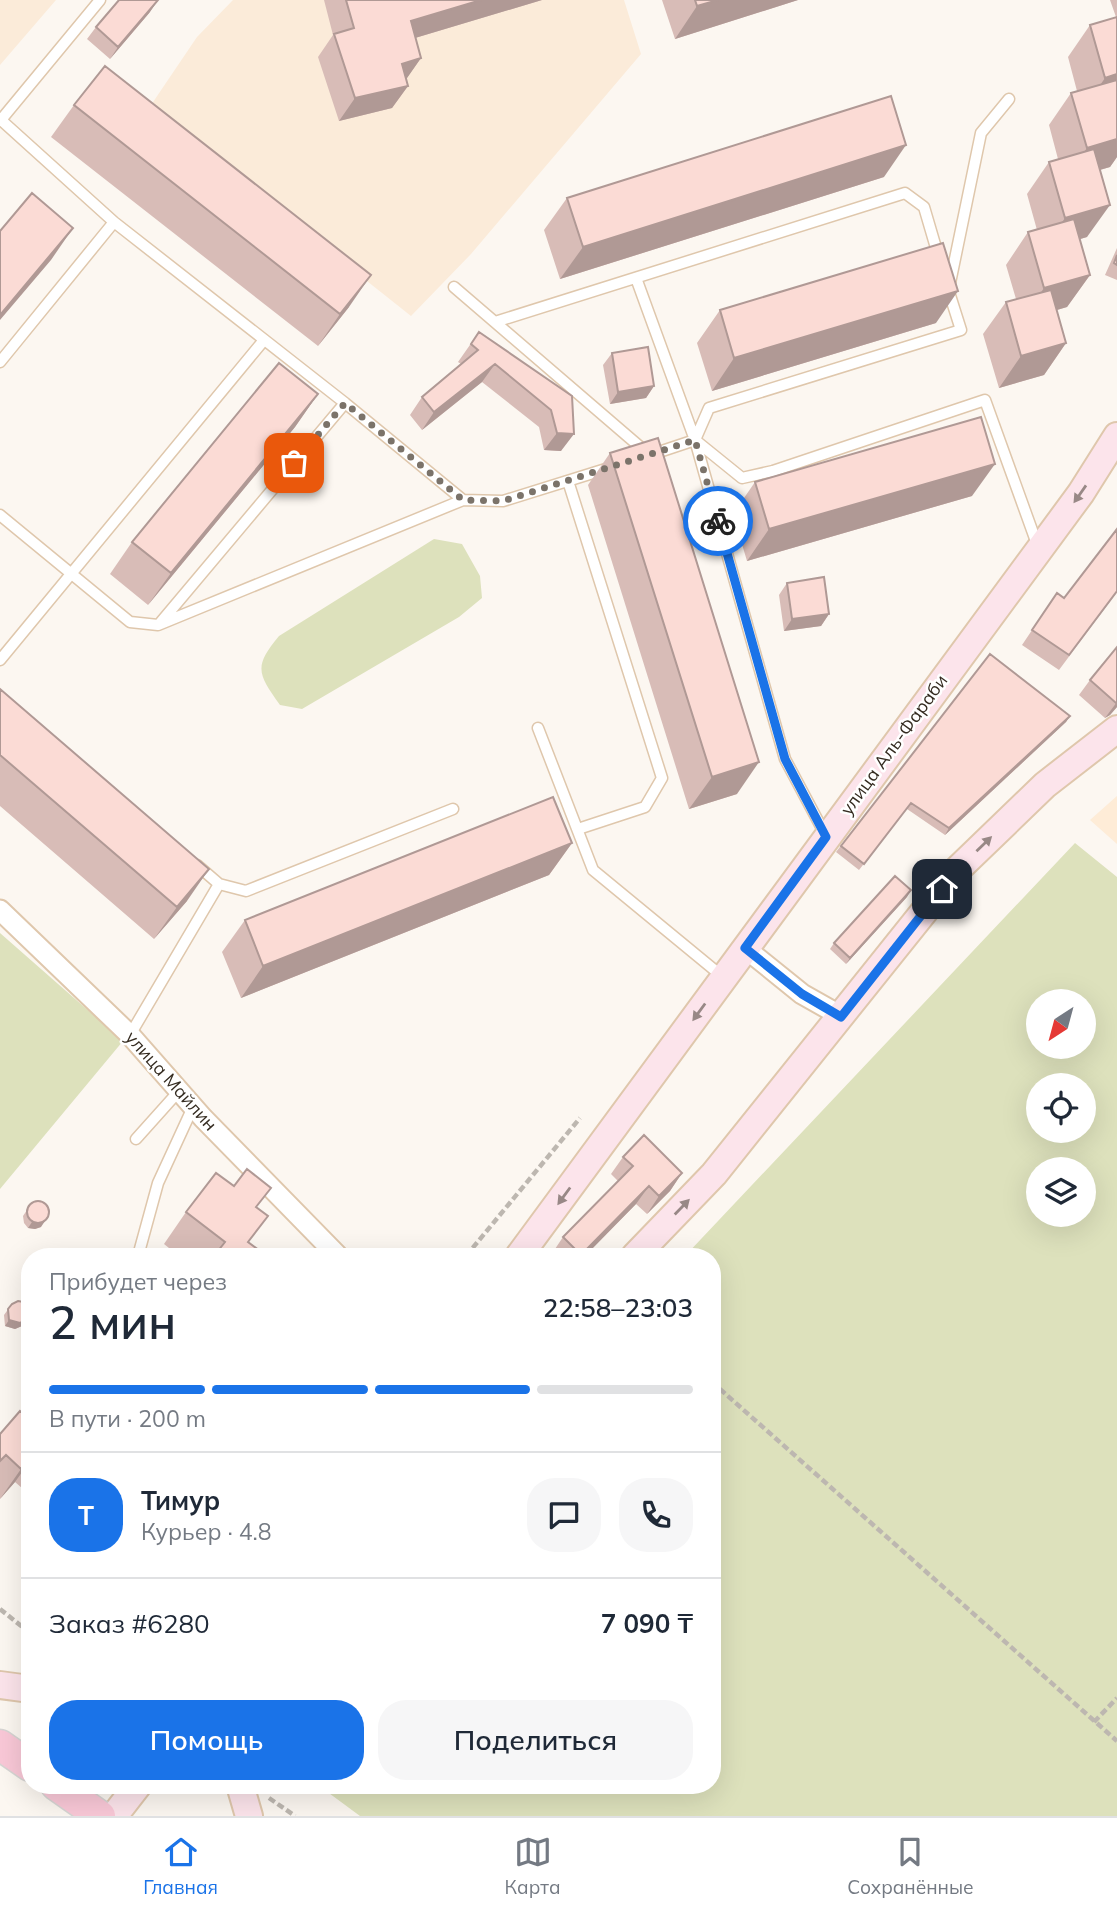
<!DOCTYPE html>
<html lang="ru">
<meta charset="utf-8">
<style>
:root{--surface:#fff;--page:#f6f6f7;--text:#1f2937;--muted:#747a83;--line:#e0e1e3;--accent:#1a73e8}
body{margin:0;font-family:Mulish,sans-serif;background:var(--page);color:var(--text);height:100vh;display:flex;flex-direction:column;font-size:26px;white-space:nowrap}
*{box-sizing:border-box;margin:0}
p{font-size:23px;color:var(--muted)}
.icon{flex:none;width:38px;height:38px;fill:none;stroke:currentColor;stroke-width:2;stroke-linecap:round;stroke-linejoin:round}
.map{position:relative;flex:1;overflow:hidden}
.details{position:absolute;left:21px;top:1248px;width:700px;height:546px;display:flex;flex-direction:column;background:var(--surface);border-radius:28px;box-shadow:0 7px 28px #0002}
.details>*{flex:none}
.needle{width:46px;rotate:216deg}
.tools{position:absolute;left:1026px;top:989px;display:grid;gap:14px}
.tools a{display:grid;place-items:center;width:70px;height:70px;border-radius:50%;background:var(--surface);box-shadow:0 7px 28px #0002;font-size:35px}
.pin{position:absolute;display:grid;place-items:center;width:60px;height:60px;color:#fff;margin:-30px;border-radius:14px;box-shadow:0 4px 10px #0006}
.courier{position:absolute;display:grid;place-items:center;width:70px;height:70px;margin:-35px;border:5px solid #1a73e8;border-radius:50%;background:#fff;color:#222;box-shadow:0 2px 9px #0007}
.summary em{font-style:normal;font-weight:600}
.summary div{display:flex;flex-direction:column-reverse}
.summary{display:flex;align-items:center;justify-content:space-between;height:119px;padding:0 28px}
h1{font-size:46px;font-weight:600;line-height:52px}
.bar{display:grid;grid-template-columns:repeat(4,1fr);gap:10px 7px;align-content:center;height:84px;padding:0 28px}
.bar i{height:9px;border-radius:5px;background:var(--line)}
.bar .current{background:var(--accent)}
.bar p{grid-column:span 4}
.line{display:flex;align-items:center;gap:18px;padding:0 28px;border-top:2px solid var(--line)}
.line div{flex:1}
.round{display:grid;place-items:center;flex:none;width:74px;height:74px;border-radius:28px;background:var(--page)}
.primary-button{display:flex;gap:14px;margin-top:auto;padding:14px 28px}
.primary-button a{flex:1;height:80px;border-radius:28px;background:var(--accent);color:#fff;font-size:28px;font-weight:600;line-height:80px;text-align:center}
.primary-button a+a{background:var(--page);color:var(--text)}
.tabs{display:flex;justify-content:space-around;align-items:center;height:98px;border-top:2px solid var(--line);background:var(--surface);font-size:19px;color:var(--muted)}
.tabs a{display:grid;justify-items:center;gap:4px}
.tabs .current{color:var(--accent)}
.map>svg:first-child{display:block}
</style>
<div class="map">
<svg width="1117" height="1816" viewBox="0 0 1117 1816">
<rect width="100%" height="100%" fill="#fcf7f1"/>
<!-- built -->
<path fill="#feecd7" d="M1117 796V844L1090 820Z"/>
<!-- education -->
<path fill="#fbebd9" d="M0 0H56L0 65Z
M233 0H624L641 54 471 254 411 316 149 108 197 37Z"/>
<!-- green -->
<path fill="#dde1bc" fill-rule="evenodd" d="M434 539 462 544 480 576 482 598 459 617 302 709 280 705C258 674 253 667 279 636Z
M1075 843 1117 877V1816H360L318 1785H712V1256H685ZM1083 1001V1046H1038V1001ZM1083 1085V1130H1038V1085ZM1038 1169H1083V1214H1038Z
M0 933 123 1041 0 1189Z"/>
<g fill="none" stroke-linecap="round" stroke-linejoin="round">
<defs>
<path id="service" d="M1 120 114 222 345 403 463 500 503 501 609 468
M0 121 100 0
M636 278 695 440 785 759 826 836
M950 283 981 133 1009 99
M454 287 646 452
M495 322 905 193 924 207 939 258
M0 362 114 222
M695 440 709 408 961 330 948 289
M650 455 695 440 742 478 773 471 985 400 1037 544
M568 481 662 778 645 807 578 829
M0 515 130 622 158 625 463 500
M161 622 345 403
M0 660 264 340
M538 728 593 870 723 977
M197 865 219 884 246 891 453 809
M130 1035 219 884
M136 1139 179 1091
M138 1256 158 1183 193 1107"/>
<path id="minor" d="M0 910 130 1035 203 1118 338 1256
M745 948 802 994 841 1016"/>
<path id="secondary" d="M519 1256 1081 493 1117 436
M635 1256 714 1174 959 868 1045 785 1117 729
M0 1685 30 1689
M240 1785 249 1816
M114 1816 138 1785"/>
<path id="primary" d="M0 1745 30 1766
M56 1785 100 1816"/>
</defs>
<!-- service casing -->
<use href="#service" stroke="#dfc7ac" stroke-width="13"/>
<!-- minor casing -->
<use href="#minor" stroke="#dfc7ac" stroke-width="23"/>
<!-- secondary casing -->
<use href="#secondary" stroke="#dfc7ac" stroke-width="30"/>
<!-- primary casing -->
<use href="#primary" stroke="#d7d5d3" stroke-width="33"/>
<!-- path -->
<path stroke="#bdb7b0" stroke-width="4.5" stroke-dasharray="7 3.5" stroke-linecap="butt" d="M466 1256 580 1118
M712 1382 1117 1741
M0 1609 30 1633
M1094 1722 1117 1698
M269 1798 295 1816"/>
<!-- service -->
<use href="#service" stroke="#fff" stroke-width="10"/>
<!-- minor -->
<use href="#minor" stroke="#fff" stroke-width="19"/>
<!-- secondary -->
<use href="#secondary" stroke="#fce4eb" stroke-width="26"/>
<!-- primary -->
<use href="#primary" stroke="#f9c8d7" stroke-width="30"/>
</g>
<!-- wall -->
<path fill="#d8bcb7" d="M324 0H542L415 38 421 58 406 79 408 86 392 108 339 121 318 57 333 35Z
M662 0H798L675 39Z
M1110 0H1117V157L1110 167 1100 170 1087 237 1080 239 1090 275 1067 307 1057 310 1066 343 1044 375 999 388 983 334 1006 302 1016 299 1006 265 1028 232 1037 230 1027 194 1049 162 1058 159 1049 125 1071 93 1077 91 1068 57 1090 25 1116 17Z
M150 12 110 59 87 39 96 27Z
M74 105 349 307 318 346 51 137Z
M884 177 560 279 544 230 567 198Z
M1117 248V280L1105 275Z
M720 310 936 323 712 391 697 343Z
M479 332 572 396 561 451 544 450 539 427 482 382 422 430 410 415 422 397 461 364 458 362Z
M612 353 654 386 646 398 610 404 603 365Z
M318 394 295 427 148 605 110 574 132 542Z
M610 453 737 794 689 809 588 485Z
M755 482 972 496 747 561 733 514Z
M1117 529V592L1059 670 1022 645 1057 593 1064 598Z
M787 583 829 614 821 626 784 631 779 595Z
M1117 647V707L1110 715 1105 718 1079 695 1090 680Z
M990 654 1070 716 1066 722 945 835 907 809 859 870 836 852Z
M0 689 187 901 154 939 0 806Z
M572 843 549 875 241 998 222 952 245 920Z
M907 897 846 964 830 949 834 943Z
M623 1157 682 1173 670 1191 647 1214 636 1204 585 1256H552L551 1255 563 1237 618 1181 611 1174Z
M31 1204 41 1227 35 1229 28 1228 24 1223 23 1216Z
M257 1208 249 1243 267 1256H179L164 1244 186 1212Z
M12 1304 22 1326 15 1329 5 1326 4 1315Z
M30 1419V1495L15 1482 0 1499V1434Z"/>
<!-- shaded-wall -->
<path fill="#b09995" d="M158 0 150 12 110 59 118 47Z
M481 0H542L395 44 411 21Z
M718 0H798L675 39 697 6Z
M421 58 405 81 402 64Z
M1117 74V100L1083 110 1105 78Z
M408 86 392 108 339 121 355 98Z
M1117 139V157L1110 167 1064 180 1087 148Z
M906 145 884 177 560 279 583 247Z
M1110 205 1087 237 1043 250 1065 218Z
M73 228 51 260 0 320V315Z
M371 275 349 307 318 346 340 314Z
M1090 275 1067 307 1022 320 1044 288Z
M958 291 936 323 712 391 734 358Z
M1066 343 1044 375 999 388 1021 356Z
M495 364 482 382 422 430 434 412Z
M654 386 646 398 610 404 618 392Z
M318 394 295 427 148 605 171 573Z
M557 433 574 434 561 451 544 450Z
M995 464 972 496 747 561 769 529Z
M829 614 821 626 784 631 792 619Z
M1117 702V707L1110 715 1105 718Z
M1070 716 1066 722 945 835 949 828Z
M759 762 737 794 689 809 712 777Z
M572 843 549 875 241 998 263 966Z
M209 869 187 901 154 939 177 907Z
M911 890 907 897 846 964 850 958Z
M682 1173 670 1191 647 1214 659 1196Z
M649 1186 636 1204 585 1256H580Z
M45 1221 41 1227 35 1229 28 1228 32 1222Z
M9 1320H26L22 1326 15 1329 5 1326Z
M30 1459V1461L15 1482 0 1499 21 1469Z"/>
<!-- building -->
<path fill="#fbdbd5" stroke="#b09995" stroke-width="2" d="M119 0H158L118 47 96 27Z
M346 0H481L411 21 421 58 402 64 408 86 355 98 334 34 354 28Z
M695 0H718L697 6Z
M1117 17V74L1105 78 1090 25Z
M105 66 371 275 340 314 74 105Z
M1117 80V139L1087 148 1071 93Z
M891 96 906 145 583 247 567 198Z
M1094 149 1110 205 1065 218 1049 162Z
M32 193 73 228 0 315V231Z
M1074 219 1090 275 1044 288 1028 232Z
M943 243 958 291 734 358 720 310Z
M1117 255V265L1114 263Z
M1051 290 1066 343 1021 356 1006 302Z
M479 332 572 396 574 434 557 433 551 410 495 364 434 412 422 397 478 350 471 344Z
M648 347 654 386 618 392 612 353Z
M279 363 318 394 171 573 132 542Z
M981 417 995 464 769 529 755 482Z
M658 438 759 762 712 777 610 453Z
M1117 529V591L1069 655 1032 630 1057 593 1064 598Z
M824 577 829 614 792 619 787 583Z
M1117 647V702L1116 703 1090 680Z
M990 654 1070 716 949 828 911 803 864 864 841 846Z
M0 689 209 869 177 907 0 755Z
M553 797 572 843 263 966 245 920Z
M895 876 911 890 850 958 834 943Z
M644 1135 682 1173 659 1196 649 1186 581 1255 563 1237 633 1166 623 1157Z
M247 1169 271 1188 256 1207 268 1216 248 1242 267 1256H214L225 1242 186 1212 216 1173 234 1186Z
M27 1212a11 11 0 1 1 22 0a11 11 0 1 1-22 0Z
M18 1301 29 1303 30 1315 26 1320 20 1323 9 1320 8 1309 12 1304Z
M20 1411 30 1419V1459L21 1469 6 1455 0 1461V1434Z"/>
<!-- one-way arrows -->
<defs><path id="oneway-solid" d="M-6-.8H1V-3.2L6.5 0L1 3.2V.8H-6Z" transform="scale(1.75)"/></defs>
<g fill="#988886">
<use href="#oneway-solid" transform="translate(1080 494) rotate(125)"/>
<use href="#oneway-solid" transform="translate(984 844) rotate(-44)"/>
<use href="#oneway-solid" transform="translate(699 1012) rotate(126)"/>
<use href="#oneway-solid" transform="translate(564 1196) rotate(126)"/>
<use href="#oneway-solid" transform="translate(682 1207) rotate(-46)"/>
</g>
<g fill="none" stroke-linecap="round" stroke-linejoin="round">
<!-- done -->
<path stroke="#7b736a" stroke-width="7" stroke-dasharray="0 12.6" d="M294 463 345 403 463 500 503 501 695 440 718 521"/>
<!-- route -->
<path stroke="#1a73e8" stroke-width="9" d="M718 521 785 759 826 837 745 948 802 994 841 1017 942 889"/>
</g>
<g text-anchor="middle" stroke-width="5" stroke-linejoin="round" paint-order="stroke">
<!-- street labels -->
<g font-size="18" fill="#352c21" stroke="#fff">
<text transform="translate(894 745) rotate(-54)" y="6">улица Аль-Фараби</text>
<text transform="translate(171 1081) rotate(48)" y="6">улица Майлин</text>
</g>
</g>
</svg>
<div class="tools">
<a><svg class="needle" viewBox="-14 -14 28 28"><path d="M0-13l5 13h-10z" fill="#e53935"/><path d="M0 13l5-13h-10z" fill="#747a83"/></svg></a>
<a><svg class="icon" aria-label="locate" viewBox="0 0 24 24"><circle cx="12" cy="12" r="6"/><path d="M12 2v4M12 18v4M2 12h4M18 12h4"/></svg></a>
<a><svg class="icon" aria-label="layers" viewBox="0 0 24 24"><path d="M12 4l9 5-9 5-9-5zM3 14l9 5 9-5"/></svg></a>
</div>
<div class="pin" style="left:294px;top:463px;background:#ea580c"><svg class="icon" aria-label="bag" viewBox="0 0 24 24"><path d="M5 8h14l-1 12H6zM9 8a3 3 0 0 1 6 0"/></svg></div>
<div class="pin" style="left:942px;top:889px;background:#1f2937"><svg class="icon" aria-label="home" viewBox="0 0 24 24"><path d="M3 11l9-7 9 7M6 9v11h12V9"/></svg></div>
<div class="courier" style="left:718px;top:521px"><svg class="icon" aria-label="bike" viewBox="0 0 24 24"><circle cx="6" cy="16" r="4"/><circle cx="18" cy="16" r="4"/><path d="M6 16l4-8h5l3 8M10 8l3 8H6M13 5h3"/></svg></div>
<section class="details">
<div class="summary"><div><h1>2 мин</h1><p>Прибудет через</p></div><em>22:58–23:03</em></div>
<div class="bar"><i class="current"></i><i class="current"></i><i class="current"></i><i></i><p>В пути · 200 m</p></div>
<div class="line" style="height:126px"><b class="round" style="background:var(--accent);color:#fff">Т</b><div><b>Тимур</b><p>Курьер · 4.8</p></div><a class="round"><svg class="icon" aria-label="chat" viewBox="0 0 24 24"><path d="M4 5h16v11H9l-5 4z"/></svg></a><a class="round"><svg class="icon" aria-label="phone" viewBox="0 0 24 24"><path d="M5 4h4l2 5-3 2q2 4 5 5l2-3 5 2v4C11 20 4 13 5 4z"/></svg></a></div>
<div class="line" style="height:91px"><div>Заказ #6280</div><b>7 090 ₸</b></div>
<div class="primary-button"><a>Помощь</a><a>Поделиться</a></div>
</section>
</div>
<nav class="tabs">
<a class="current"><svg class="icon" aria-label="home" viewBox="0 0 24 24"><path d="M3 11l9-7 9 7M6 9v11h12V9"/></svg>Главная</a>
<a><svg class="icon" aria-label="map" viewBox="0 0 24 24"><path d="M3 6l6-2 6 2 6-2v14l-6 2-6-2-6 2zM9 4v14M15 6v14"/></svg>Карта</a>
<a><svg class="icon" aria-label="saved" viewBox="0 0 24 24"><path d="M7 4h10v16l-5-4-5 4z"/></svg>Сохранённые</a>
</nav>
